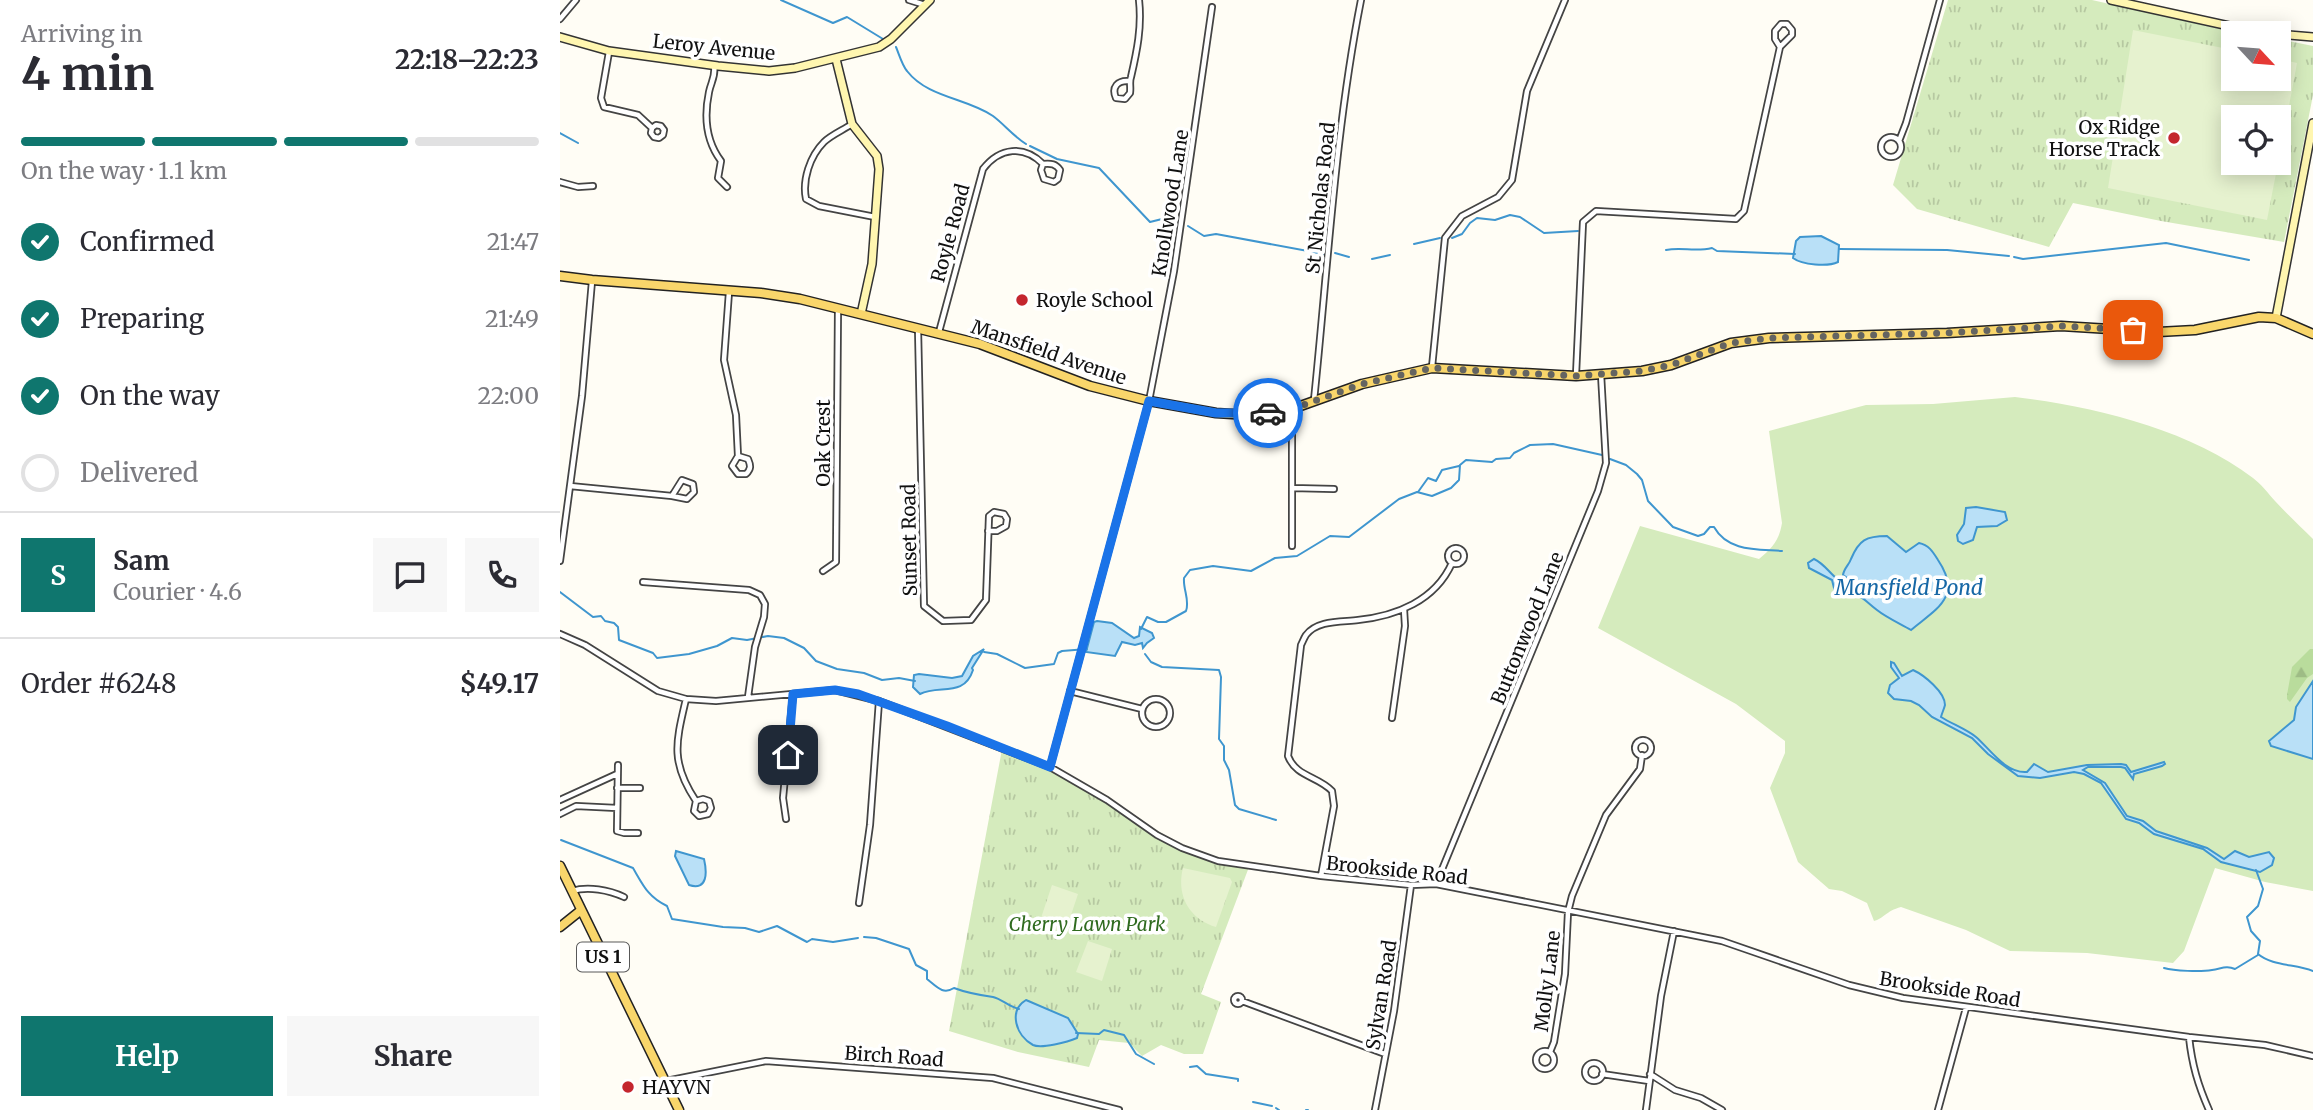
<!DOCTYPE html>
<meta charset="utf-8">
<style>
:root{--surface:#fff;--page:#f7f7f7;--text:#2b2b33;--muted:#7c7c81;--line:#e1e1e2;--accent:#0f766e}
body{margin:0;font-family:Merriweather,serif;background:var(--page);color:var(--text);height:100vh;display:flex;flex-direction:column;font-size:26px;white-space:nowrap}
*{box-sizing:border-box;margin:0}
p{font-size:23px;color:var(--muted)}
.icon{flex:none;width:38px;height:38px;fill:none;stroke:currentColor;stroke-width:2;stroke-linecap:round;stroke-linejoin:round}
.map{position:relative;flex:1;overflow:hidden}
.sheet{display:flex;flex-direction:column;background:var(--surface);width:560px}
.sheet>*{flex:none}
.needle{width:46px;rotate:116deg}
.buttons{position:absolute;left:1661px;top:21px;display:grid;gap:14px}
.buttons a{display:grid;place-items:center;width:70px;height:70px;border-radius:0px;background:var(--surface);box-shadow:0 4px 18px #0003;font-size:35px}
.pin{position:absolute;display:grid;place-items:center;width:60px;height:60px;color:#fff;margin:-30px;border-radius:14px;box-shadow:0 4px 10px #0006}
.courier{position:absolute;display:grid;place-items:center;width:70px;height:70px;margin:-35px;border:5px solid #1a73e8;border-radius:50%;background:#fff;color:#222;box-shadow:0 2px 9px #0007}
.headline em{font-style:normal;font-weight:700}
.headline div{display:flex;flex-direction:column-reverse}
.headline{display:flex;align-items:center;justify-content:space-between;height:119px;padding:0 21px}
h1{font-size:46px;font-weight:700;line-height:52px}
.bar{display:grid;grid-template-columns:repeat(4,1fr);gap:10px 7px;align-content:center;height:84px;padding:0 21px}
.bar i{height:9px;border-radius:5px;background:var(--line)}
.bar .on{background:var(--accent)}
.bar p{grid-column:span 4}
.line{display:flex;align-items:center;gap:18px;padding:0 21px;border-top:2px solid var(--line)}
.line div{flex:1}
.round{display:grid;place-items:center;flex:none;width:74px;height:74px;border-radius:0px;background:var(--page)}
ol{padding:0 21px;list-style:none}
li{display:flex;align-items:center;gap:21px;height:77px}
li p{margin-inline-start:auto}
li .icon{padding:7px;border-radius:50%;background:var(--accent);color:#fff;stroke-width:4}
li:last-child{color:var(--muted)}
li i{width:38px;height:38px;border:4px solid var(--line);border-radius:50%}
.cta{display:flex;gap:14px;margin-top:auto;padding:14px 21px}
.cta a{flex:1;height:80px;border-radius:0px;background:var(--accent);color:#fff;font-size:28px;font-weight:700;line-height:80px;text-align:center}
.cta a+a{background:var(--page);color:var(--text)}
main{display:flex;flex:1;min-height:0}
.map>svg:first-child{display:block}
</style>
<main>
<section class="sheet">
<div class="headline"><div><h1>4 min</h1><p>Arriving in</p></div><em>22:18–22:23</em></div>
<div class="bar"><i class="on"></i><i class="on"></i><i class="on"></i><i></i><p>On the way · 1.1 km</p></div>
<ol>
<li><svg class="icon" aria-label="check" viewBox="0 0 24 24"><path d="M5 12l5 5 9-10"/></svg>Confirmed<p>21:47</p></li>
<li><svg class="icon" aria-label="check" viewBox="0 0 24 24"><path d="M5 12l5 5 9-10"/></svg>Preparing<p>21:49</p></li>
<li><svg class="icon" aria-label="check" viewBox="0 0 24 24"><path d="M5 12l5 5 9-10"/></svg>On the way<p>22:00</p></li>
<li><i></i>Delivered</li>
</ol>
<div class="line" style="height:126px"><b class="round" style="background:var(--accent);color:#fff">S</b><div><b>Sam</b><p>Courier · 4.6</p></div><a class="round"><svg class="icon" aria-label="chat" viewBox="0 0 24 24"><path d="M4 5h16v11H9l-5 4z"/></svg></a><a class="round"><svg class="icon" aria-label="phone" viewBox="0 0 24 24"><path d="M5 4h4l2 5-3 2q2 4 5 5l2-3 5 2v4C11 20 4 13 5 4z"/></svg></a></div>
<div class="line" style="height:91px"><div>Order #6248</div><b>$49.17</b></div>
<div class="cta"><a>Help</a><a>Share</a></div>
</section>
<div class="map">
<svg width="1753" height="1110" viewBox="0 0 1753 1110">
<defs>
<pattern id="forest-firs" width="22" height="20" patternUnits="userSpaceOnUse" patternTransform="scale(1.75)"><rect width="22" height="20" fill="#b9dc9c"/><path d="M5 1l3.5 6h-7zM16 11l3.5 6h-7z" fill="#9ebc85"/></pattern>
<pattern id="park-tufts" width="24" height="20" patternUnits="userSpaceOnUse" patternTransform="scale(1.75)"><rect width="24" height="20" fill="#d5ebbd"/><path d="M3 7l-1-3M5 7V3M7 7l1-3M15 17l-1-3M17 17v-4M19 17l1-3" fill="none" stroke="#b6c8a1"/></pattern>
</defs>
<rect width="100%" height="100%" fill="#fffdf5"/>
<!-- grass -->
<path fill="#d5ebbd" d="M1455 397C1533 406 1629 429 1693 478 1701 484 1708 493 1715 501 1727 514 1740 526 1753 539V891L1705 882 1655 868 1624 951 1613 963 1527 953 1450 951 1406 930 1341 907C1326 911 1323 919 1314 921L1307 903 1282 891 1269 889 1238 862 1210 788 1225 753V741L1176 704 1038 628 1080 526 1199 559C1212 548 1219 541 1222 523L1209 431 1306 405 1373 404Z"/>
<!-- forest -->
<path fill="url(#forest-firs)" d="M1750 649H1753V674L1747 678 1730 702 1727 699V695L1732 667Z"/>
<!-- park -->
<path fill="url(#park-tufts)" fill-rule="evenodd" d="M1388 0H1532L1678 33H1673V79H1718L1719 39 1753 46V95L1724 242 1601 221 1513 203 1489 247 1357 209 1333 185ZM1673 117H1718V163H1673Z
M443 744 478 757 632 852 689 867 641 994 661 1002 643 1054H624L601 1045 582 1056 569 1043 539 1040 529 1067 458 1052 389 1031Z"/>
<!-- pitch -->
<path fill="#e6f2cf" d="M1573 30 1673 50V79H1718L1719 59 1737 63 1719 160 1718 117H1673V163H1718L1707 220 1548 188Z
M623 868 670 878 672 882 656 927C629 919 616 895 623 868Z
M492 885 518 894 505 933 479 924Z
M528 941 552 949 542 981 516 972Z"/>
<!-- water -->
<path fill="#b9e0f7" stroke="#3f96cf" stroke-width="2" d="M1261 236 1279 245 1278 262C1268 267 1242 265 1233 258L1236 241 1240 237Z
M1416 507 1445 512 1447 520 1437 526 1417 527 1413 540 1403 544 1398 541 1397 535 1404 524 1406 508Z
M1327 536 1346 552 1359 543C1369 545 1373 552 1378 560 1403 597 1376 609 1351 630 1341 624 1327 618 1317 610 1300 597 1301 591 1276 596L1272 580 1249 568 1248 563 1254 559C1269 566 1272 581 1289 584L1290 580 1283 575C1284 568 1289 565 1291 559 1299 540 1306 536 1327 536Z
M537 621 552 623 574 638 579 636 580 627 592 633 594 638 587 643 583 648 582 643 575 645 562 642 555 656 526 652 534 622Z
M424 649 412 668 413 670C404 698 379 684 360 694L353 687 354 675 359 674 392 678 402 676 413 656Z
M1331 662 1334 663 1342 676 1353 670C1364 675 1385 692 1385 705 1384 709 1382 713 1381 717 1392 724 1406 729 1416 737 1430 749 1446 774 1467 772L1474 764 1488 772 1527 765 1561 764 1566 765 1571 772 1604 762 1605 764 1602 766 1574 774 1573 779 1565 768 1561 767H1528L1523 770 1545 783 1567 816 1583 821 1596 831 1647 848 1664 859 1675 851 1689 857 1709 852 1714 858 1712 865 1700 872 1661 862 1643 849 1594 834 1579 823 1566 819 1541 783 1524 774 1514 772 1480 778 1458 776 1428 754 1412 738 1372 717 1359 705 1351 701 1334 699 1328 693 1330 685 1339 678 1331 667Z
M1753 681V759L1711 746 1709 741 1734 720 1736 707Z
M116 851 144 859C147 872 148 891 129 885L115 856Z
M466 1000 508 1018 518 1034 517 1038C508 1042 481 1049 473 1045 456 1036 448 1011 466 1000Z"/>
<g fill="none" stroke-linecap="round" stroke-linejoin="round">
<!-- stream -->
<path stroke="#3f96cf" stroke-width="2" d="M221 0 273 23 287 17 323 39
M336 47C339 54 342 65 347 71 368 98 407 98 433 116 445 125 452 135 466 144
M0 133 18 143
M470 146 497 159 539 168 590 222 602 219 617 226
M628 226 644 236 656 234 764 254
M892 238 902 234 910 223 917 218 935 220 950 215 960 217 984 233 1018 231
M854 244 880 238
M1279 249 1387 250 1449 256
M1106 250C1121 247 1136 252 1152 248L1157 251 1235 254
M775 253 789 257
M1454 257 1463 259 1606 243 1689 260
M812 259 830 255
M1050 459 1066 465 1077 474 1082 480 1088 501 1113 527 1138 536 1144 534 1150 527H1154C1168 552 1198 549 1222 551
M858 492 868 478 876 481 882 470 899 466
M0 592 33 617 41 616 45 621 54 623 58 627 59 640 93 653 97 658 129 654 157 646 172 638 187 640 208 636 224 638 244 648 256 661 277 669 304 673 322 680 339 678 355 681
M581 629 587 617 598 622H606L626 611C630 600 623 590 624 578L630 570 653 566 691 571 715 558 737 556 770 536 789 537 839 499 857 492 872 496 891 488 899 480 900 465 906 460 932 462 936 459 950 458 954 453 970 445 993 444 1042 455
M424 652 437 654 465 668 494 664 498 653 502 651 527 649
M585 654 591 662 602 667 659 670 661 677 659 739 664 746V760L669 770 675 805 679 809 716 820
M1 840 73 868C83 885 88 897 107 906L112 919 163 927 185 928 199 932 217 926 247 942 252 939 273 942 298 938
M1696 870 1703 889 1698 906 1687 917 1691 931 1700 941 1698 954C1712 966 1736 964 1753 971
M304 937 316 938 349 949 356 965 367 971V979C377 987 383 995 394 988 407 993 419 995 433 997 442 999 449 1007 459 1009
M1604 968C1614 971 1641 972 1652 970 1661 969 1666 965 1675 969L1698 955
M516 1033 539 1034 544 1030 564 1035 576 1054 594 1064
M630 1067 637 1066 646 1074 678 1079V1081
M693 1102 712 1106
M716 1108 719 1110
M746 1110H748"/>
<defs>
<path id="street" d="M349 0 365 5
M0 19 16 0
M49 52 41 98 44 107 78 115 92 128 91 133 94 137 99 138 103 135 104 130 101 126 96 125 92 128
M154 66C156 76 151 82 149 92 144 116 146 141 161 161L158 178 167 187
M569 81C558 80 551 87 556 98L565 99 570 93C571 87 569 82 571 77 577 51 582 27 579 0
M292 124C283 130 271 135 264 142 250 156 242 180 246 199L259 206 315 217
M1321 147a10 10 0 1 1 20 0a10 10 0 1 1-20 0Z
M1339 141 1346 123 1380 0
M0 182 18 187 33 186
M169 292 164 360 176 415 178 456 172 466 178 474H186C191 469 191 466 188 459L178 456
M358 328 364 606 383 621 411 620 426 600 429 516 434 512 444 514 447 519 446 526 437 531H428
M379 332 423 169C440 147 464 145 483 164 491 163 496 164 500 170L498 179 494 182 484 179 481 170 483 164
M872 367 885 238 902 216 938 197 952 180 967 91 1005 0
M1016 375 1023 222 1036 211 1176 219 1184 211 1220 47 1215 39V31L1221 24H1227L1232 30V35L1220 47
M754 400C768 266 775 132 801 0
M10 486 112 496 122 480 133 484 134 492 127 499 112 496
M732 488 774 489
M732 546V410
M888 556a8 8 0 1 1 16 0a8 8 0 1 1-16 0Z
M0 561 22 396 32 281
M263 571 276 562 278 309
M83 582 189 590 200 595 205 604 204 617 195 647 188 697
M0 634 25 645 98 691 126 699 156 701 275 690 319 701 490 767 547 800 597 835 622 848 658 861 761 876 851 885 876 884 1162 941 1289 985 1343 998 1629 1037 1705 1045 1753 1056
M510 691 582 709
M582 713a14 14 0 1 1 28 0a14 14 0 1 1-28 0Z
M126 699C116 742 110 762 136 801L134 811 139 816 148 814 151 808 149 801 143 799 136 801
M832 718 845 626 844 609
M1075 748a8 8 0 1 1 16 0a8 8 0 1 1-16 0Z
M58 765 57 831 64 833H78
M490 767 589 401 614 271 652 7
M57 788H80
M0 800 57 774
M0 814 16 806 57 808
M226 819 223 798 233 694
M761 876 774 806 772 791C758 776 736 777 728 756L741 645C743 641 744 638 746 635 757 620 781 622 798 620 836 616 875 601 892 563
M876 884 1038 491 1046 463 1041 374
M12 891C28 886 49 890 64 897
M299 903 310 825 319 701
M674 1000a4 4 0 1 1 8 0a4 4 0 1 1-8 0Z
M682 1001 825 1054
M1629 1037C1632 1065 1638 1085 1649 1110
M976 1060a9 9 0 1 1 18 0a9 9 0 1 1-18 0Z
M990 1052 994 1042 1005 974 1008 912 1012 896 1046 815 1080 769 1082 755
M1025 1072a9 9 0 1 1 18 0a9 9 0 1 1-18 0Z
M1042 1074 1089 1081
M1090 1074 1115 1090 1141 1098 1162 1110
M106 1081 206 1061 433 1078 559 1110
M815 1110 834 1011 851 885
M1086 1110 1101 996 1114 931
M1378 1110 1406 1008"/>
<path id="secondary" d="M1551 0 1692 31 1713 33
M1718 34 1753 37
M0 37 49 51 158 66 209 71 235 68 319 47 331 39 370 0
M276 59 292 124 317 156 319 169 312 264 301 314
M1716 318 1753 123"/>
<path id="primary" d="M0 276 32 280 201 293 240 299 420 344 530 386 589 401 656 413 688 415 732 409 802 384 872 368 1016 376 1082 371 1111 365 1171 343 1209 338 1387 333 1501 326 1598 332 1635 330 1699 317 1716 318 1753 334
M0 866 119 1110
M0 927 20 911"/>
</defs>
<!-- street casing -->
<use href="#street" stroke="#444" stroke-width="8"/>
<!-- secondary casing -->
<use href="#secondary" stroke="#333" stroke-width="10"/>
<!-- primary casing -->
<use href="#primary" stroke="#222" stroke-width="11"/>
<!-- street -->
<use href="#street" stroke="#fff" stroke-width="4.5"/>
<!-- secondary -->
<use href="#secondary" stroke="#fff6b0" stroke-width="7"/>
<!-- primary -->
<use href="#primary" stroke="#f9d66b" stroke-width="8"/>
</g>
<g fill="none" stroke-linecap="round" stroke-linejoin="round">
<!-- done -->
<path stroke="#646461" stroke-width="7" stroke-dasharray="0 12.6" d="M708 413 732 409 802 384 872 368 1016 376 1082 371 1111 365 1171 343 1209 338 1387 333 1501 326 1573 330"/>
<!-- route -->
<path stroke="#1a73e8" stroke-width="9" d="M228 755 233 694 275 690 298 694 387 726 490 767 589 401 656 413H708"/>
</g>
<!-- markers -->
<g fill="#c4262e" stroke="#fff" stroke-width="2.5">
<circle cx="1614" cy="138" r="7"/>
<circle cx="462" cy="300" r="7"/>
<circle cx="68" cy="1087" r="7"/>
</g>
<g text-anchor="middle" stroke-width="7" stroke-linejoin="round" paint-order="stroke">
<!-- shield labels -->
<rect fill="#fff" stroke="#585858" stroke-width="2" x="17" y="942.5" width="52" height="29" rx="5"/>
<g font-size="18" font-weight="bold" fill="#111">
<text x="43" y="963">US 1</text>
</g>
<!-- street labels -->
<g font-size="19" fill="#111" stroke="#fff">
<text transform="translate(154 47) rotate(6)" y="7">Leroy Avenue</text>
<text transform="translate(760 198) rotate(-84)" y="7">St Nicholas Road</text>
<text transform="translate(610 203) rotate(-81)" y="7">Knollwood Lane</text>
<text transform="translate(390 233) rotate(-75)" y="7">Royle Road</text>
<text transform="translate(489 352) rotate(19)" y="7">Mansfield Avenue</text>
<text transform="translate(263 443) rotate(-90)" y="7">Oak Crest</text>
<text transform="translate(349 540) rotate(-91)" y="7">Sunset Road</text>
<text transform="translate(967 628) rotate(-68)" y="7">Buttonwood Lane</text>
<text transform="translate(837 870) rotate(6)" y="7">Brookside Road</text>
<text transform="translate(987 981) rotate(-83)" y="7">Molly Lane</text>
<text transform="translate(1390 989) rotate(9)" y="7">Brookside Road</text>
<text transform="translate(821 995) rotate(-81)" y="7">Sylvan Road</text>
<text transform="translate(334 1056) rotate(4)" y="7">Birch Road</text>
</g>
<!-- poi labels -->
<g font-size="19" fill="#111" stroke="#fff" text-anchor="start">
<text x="1600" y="134" text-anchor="end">Ox Ridge<tspan x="1600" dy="22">Horse Track</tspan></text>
<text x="476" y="307">Royle School</text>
<text x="82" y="1094">HAYVN</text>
</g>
<!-- park labels -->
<g font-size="19" font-style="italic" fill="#2f6b1f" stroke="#fff">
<text x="527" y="931">Cherry Lawn Park</text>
</g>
<!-- water labels -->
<g font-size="21" font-style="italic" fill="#1768a6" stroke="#fff">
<text x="1349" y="595">Mansfield Pond</text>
</g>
</g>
</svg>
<div class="buttons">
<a><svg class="needle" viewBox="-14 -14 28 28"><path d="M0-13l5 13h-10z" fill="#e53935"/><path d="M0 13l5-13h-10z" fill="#7c7c81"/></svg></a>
<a><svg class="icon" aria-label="locate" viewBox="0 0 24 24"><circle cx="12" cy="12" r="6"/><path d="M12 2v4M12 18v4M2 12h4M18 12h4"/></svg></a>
</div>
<div class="pin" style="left:1573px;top:330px;background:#ea580c"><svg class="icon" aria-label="bag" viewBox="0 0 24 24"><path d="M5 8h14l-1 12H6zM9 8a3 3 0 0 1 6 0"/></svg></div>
<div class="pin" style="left:228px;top:755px;background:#1f2937"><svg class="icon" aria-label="home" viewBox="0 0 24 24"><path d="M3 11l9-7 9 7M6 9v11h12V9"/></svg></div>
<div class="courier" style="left:708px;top:413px"><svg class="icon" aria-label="car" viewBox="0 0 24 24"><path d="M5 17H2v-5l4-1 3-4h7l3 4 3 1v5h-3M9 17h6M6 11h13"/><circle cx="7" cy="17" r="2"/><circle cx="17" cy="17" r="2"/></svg></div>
</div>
</main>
